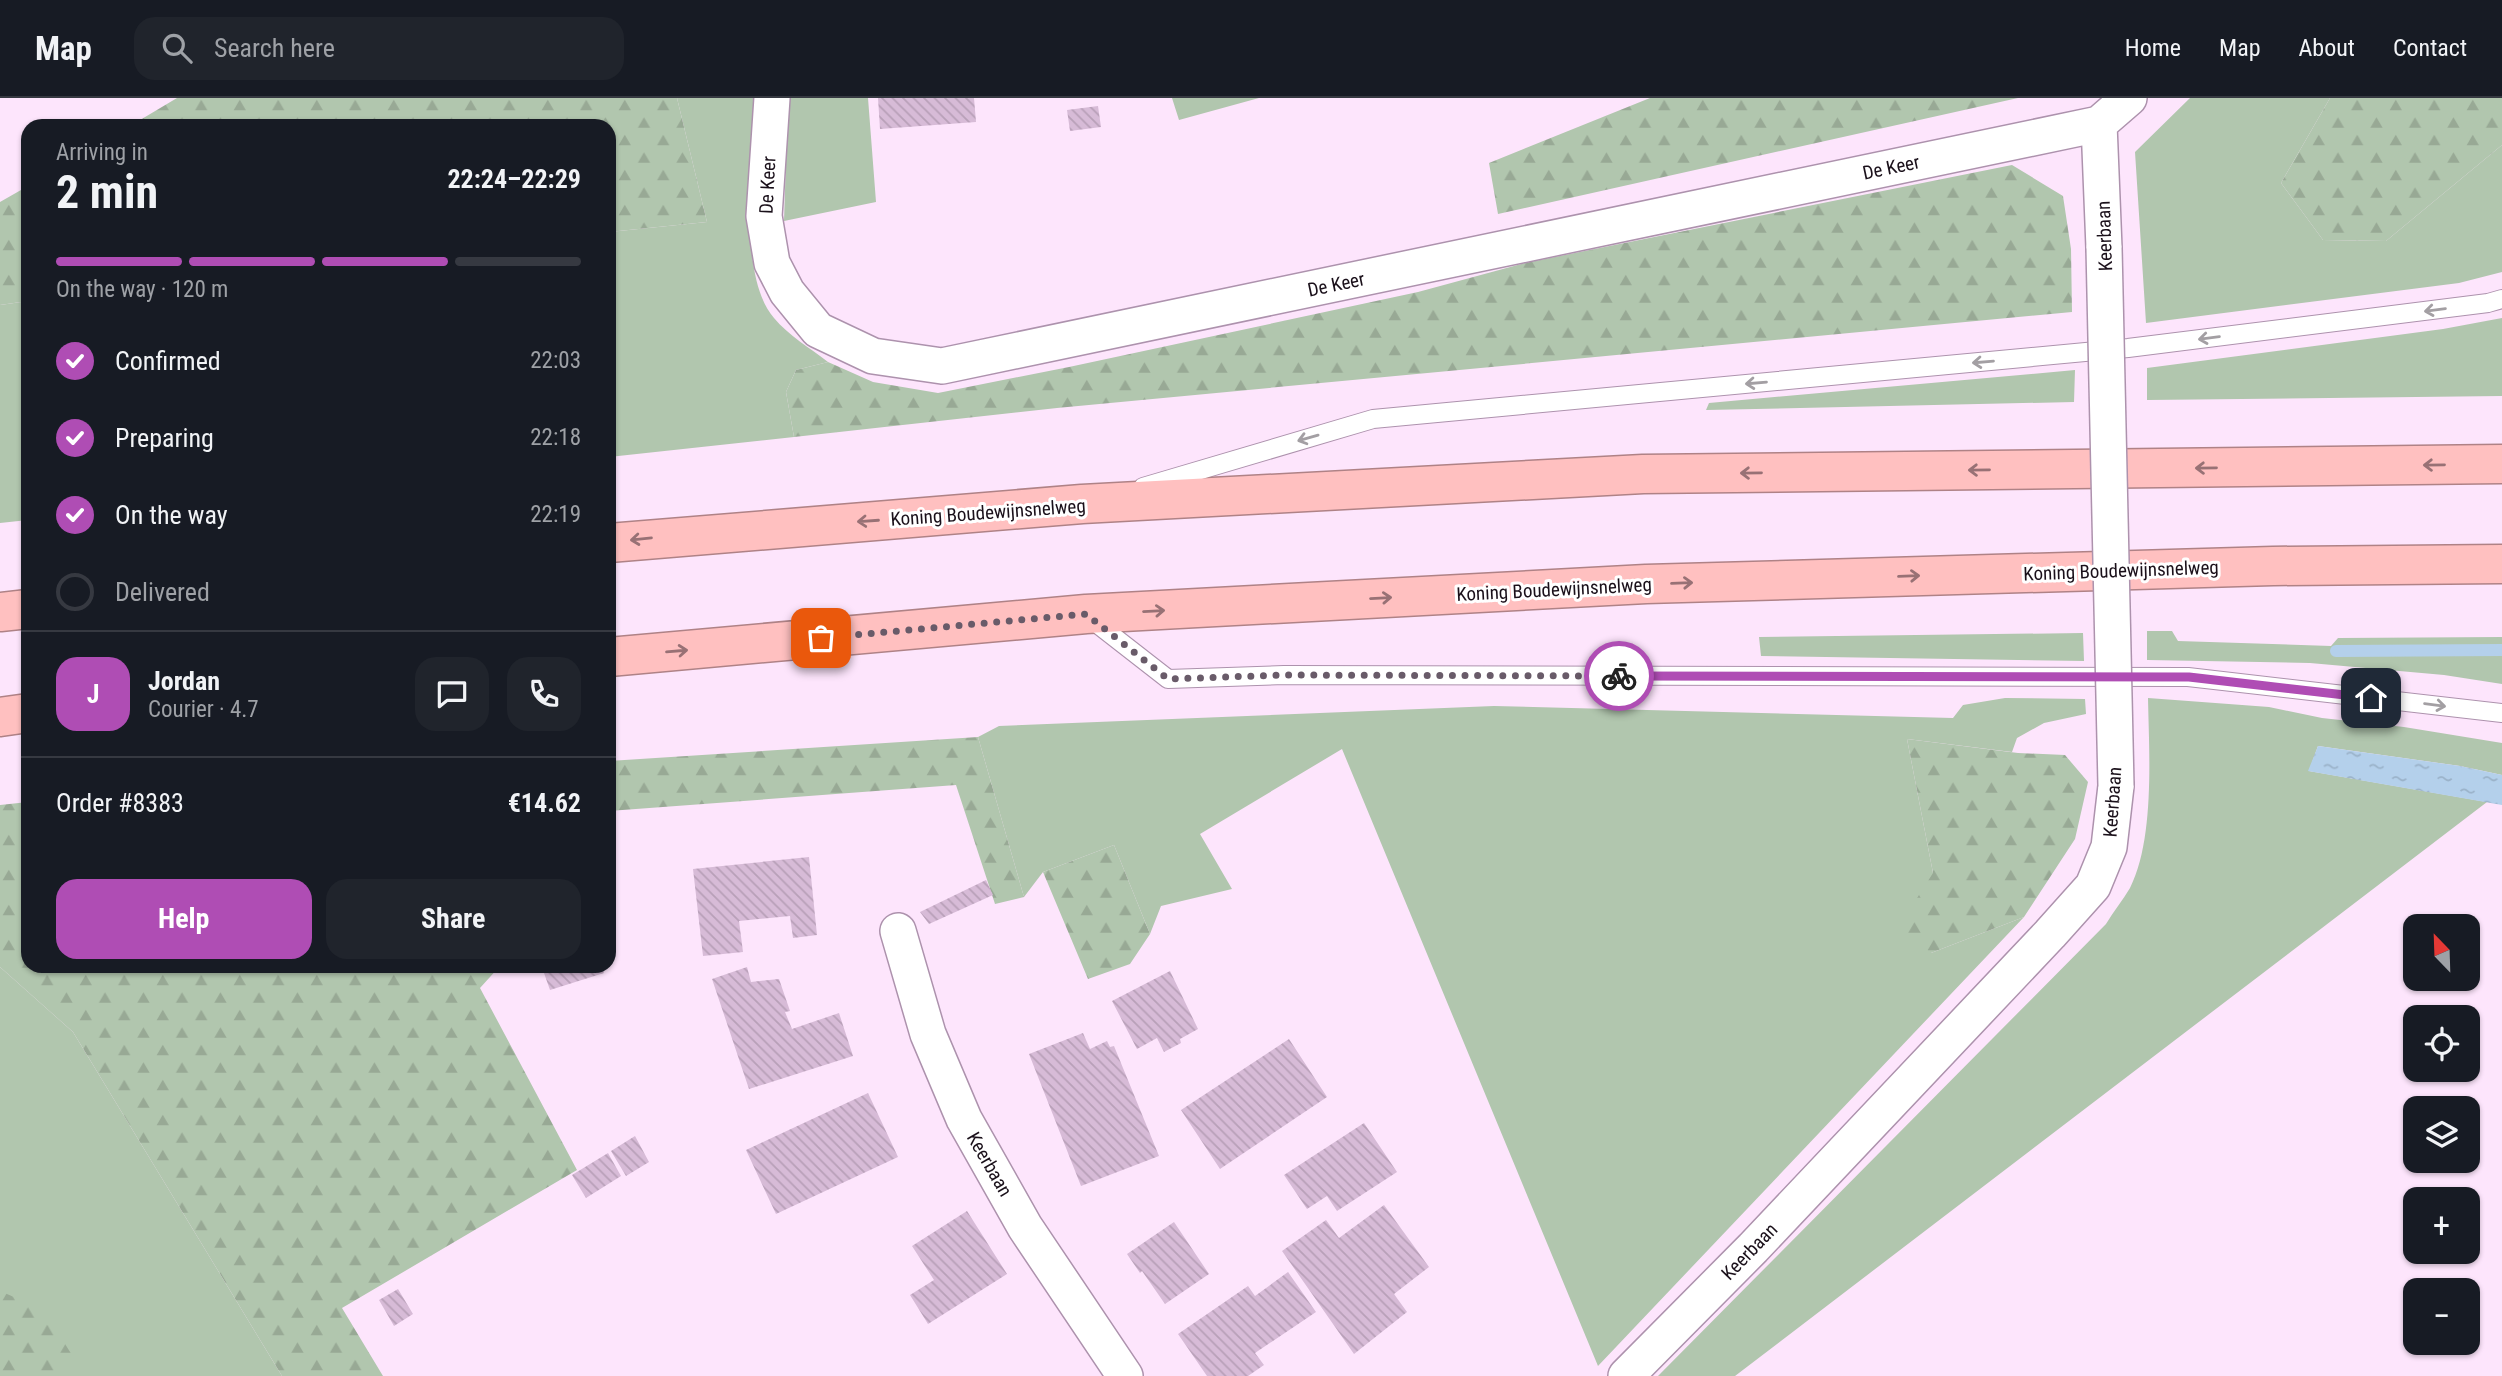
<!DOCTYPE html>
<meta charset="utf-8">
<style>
:root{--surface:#171b24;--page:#20242c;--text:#f1f3f6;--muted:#9ea1a6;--line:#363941;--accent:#af4db4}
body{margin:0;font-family:"Roboto Condensed",sans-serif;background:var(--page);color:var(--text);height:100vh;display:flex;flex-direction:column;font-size:26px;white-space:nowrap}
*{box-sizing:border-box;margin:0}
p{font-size:23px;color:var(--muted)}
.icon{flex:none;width:38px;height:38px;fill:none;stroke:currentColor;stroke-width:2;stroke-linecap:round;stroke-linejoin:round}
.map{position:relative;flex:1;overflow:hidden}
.drawer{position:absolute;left:21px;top:21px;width:595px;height:854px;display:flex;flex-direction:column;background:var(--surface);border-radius:21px;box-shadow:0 2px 5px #0004}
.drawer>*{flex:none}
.needle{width:46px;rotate:337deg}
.controls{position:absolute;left:2403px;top:816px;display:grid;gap:14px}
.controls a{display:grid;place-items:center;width:77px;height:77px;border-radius:14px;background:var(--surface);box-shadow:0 2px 5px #0004;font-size:35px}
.pin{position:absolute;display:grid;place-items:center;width:60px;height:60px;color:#fff;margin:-30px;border-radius:14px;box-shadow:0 4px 10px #0006}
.courier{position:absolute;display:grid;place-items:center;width:70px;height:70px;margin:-35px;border:5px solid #af4db4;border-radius:50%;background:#fff;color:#222;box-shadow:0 2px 9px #0007}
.head em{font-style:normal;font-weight:700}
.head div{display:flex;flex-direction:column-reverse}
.head{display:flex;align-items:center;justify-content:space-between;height:119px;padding:0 35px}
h1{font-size:46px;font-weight:700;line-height:52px}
.bar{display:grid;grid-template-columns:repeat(4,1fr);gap:10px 7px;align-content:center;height:84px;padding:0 35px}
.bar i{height:9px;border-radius:5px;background:var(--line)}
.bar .on{background:var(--accent)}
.bar p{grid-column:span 4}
.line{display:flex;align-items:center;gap:18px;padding:0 35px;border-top:2px solid var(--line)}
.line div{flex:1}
.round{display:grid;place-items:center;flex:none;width:74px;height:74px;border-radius:21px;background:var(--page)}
ol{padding:0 35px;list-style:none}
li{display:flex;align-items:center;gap:21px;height:77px}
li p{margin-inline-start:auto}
li .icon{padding:7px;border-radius:50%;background:var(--accent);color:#fff;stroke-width:4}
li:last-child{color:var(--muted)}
li i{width:38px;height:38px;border:4px solid var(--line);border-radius:50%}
.cta{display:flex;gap:14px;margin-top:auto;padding:14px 35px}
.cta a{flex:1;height:80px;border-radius:21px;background:var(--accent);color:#fff;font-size:28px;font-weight:700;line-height:80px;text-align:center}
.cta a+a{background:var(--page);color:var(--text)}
header{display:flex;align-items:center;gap:42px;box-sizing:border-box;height:98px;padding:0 35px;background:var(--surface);border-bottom:2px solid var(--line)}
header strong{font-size:33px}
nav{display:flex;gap:38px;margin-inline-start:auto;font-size:24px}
.search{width:490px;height:63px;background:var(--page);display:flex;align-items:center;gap:18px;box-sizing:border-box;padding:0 24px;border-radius:21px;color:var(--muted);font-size:26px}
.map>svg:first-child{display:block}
</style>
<header>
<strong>Map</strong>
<div class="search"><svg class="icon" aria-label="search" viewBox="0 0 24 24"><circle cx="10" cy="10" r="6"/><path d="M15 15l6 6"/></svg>Search here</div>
<nav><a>Home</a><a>Map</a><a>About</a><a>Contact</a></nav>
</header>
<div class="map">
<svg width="2502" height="1278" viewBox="0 0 2502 1278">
<defs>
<pattern id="forest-firs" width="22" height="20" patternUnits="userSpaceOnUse" patternTransform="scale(1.75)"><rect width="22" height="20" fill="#b1c6ae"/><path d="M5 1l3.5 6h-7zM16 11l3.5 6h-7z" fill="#98a995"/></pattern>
<pattern id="water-ripples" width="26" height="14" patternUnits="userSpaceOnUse" patternTransform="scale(1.75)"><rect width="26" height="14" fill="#b4d0eb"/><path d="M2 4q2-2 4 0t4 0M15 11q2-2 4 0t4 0" fill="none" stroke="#9ab2c9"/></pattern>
<pattern id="building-back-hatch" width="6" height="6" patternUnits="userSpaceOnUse" patternTransform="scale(1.75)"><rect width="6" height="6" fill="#d7bbd7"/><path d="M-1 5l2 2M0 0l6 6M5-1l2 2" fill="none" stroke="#b8a0b8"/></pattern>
</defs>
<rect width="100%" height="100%" fill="#fde5fc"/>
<!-- grass -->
<path fill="#b1c6ae" d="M677 0H756C754 57 736 176 774 220 788 237 810 250 828 264L796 272 786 294 794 339 609 359V134L707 124Z
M788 0H868L876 104 784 123Z
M1172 0H1259L1179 22Z
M2190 0H2330L2281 85 2323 142 2386 143 2502 47V174L2459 185 2146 225 2135 54Z
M28 203V422L0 425V207Z
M2502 220V298L2147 302V270L2443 231Z
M2075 272 2074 304 1706 312 1709 305Z
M2147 533H2172L2178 543 2331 548 2338 540 2502 539V586L2444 577 2310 565 2147 562Z
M2083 535 2084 563 1761 558 1759 539Z
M2005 600 2085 601 2086 616 2044 625 2017 640 2012 654 1907 641 1933 775 1931 855 2024 819 1598 1268 1342 651 1200 736 1232 791 1161 808 1150 836 1114 747 1043 774 1024 799 978 639 999 628 1494 608 1953 620 1963 607Z
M2148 600 2269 609 2322 620 2404 629 2502 645V677L2460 668 2318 648 2309 673 2487 704 1735 1278H1658L2106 826C2113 814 2123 802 2130 790 2155 740 2149 655 2148 600Z
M0 869 73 934 282 1278H50L0 1227Z"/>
<!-- forest -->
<path fill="url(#forest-firs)" d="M177 0H677L707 124 609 134V28H130Z
M1650 0H2018L1498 116 1489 65Z
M2330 0H2502V47L2386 143 2323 142 2281 85Z
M2012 67 2063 98 2071 151 2072 214 1057 310 794 339 786 294 796 272 828 264 873 284 938 295 1069 269 1418 194 1525 165Z
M28 88V203L0 207V104Z
M978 639 1024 799 995 806 956 687 609 713V663Z
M1907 641 2018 655 2065 657 2088 684 2075 741 2024 819 1931 855 1898 830 1933 775Z
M28 704V868H500L480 890 577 1072 342 1210 383 1278H282L73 934 0 869V707Z
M1114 747 1150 836 1130 866 1088 881 1043 774Z
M0 1193 44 1212 75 1262 64 1278H0Z"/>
<!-- water -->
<path fill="url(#water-ripples)" d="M2318 648 2460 668 2502 677V707L2308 673Z"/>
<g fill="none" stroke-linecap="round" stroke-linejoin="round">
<!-- stream -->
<path stroke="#b4d0eb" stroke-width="12" d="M2336 553 2502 552"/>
</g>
<!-- building -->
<path fill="url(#building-back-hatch)" d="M878 0H974L976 24 880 31Z
M1098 8 1101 29 1070 33 1067 12Z
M809 759 817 837 793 840 790 818 739 823 743 854 703 858 693 771Z
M986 782 993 797 929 826 920 814Z
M561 868H602L604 875 550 892 544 875 562 870Z
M747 869 751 884 779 881 790 913 785 914 792 931 839 915 853 958 749 991 712 881Z
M1170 873 1198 931 1180 941 1181 945 1164 954 1157 940 1137 951 1112 903Z
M1083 935 1090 951 1107 943 1110 949 1114 948 1159 1058 1081 1088 1029 956Z
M1289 941 1327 999 1220 1071 1181 1012Z
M868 995 898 1059 776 1116 746 1052Z
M1364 1025 1397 1074 1337 1113 1327 1098 1307 1111 1284 1077Z
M635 1038 649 1064 626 1078 611 1053Z
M608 1055 621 1078 586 1100 572 1077Z
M1384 1107 1429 1169 1394 1196 1407 1214 1354 1256 1282 1153 1326 1122 1339 1140Z
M967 1113 1007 1176 928 1226 910 1197 934 1182 912 1148Z
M1174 1124 1209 1176 1165 1206 1142 1173 1140 1175 1127 1156Z
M1288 1174 1316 1214 1255 1255 1264 1267 1248 1278H1207L1178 1236 1248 1188 1255 1198Z
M398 1191 413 1216 394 1228 379 1202Z"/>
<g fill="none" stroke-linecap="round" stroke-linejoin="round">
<defs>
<path id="service" d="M1143 389 1373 321 2128 250 2488 205 2502 201
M1091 521 1168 581 1284 577 2188 579 2502 615"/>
<path id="minor" d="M772 0 764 118 772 165 787 194 818 232 873 258 942 268 2099 26 2129 0
M2099 26 2104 150
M898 833 928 936 964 1021 1025 1129 1125 1278
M1626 1278 1753 1150 2050 836 2093 788 2109 749 2116 688"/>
<path id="motorway" d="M609 445 1082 406 1643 376 2502 366
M0 514 28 511
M609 559 1086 516 1646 486 2273 468 2502 466
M0 619 28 615"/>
</defs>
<!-- service casing -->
<use href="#service" stroke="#ad92ad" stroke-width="20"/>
<!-- minor casing -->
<use href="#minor" stroke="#ad92ad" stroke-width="38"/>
<!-- motorway casing -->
<use href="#motorway" stroke="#af8286" stroke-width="41"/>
<!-- service -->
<use href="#service" stroke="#fff" stroke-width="18"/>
<!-- minor -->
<use href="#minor" stroke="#fff" stroke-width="35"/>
<!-- motorway -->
<use href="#motorway" stroke="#ffc0c0" stroke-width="38"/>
<defs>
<path id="minor-bridge" d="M2104 150 2116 688"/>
</defs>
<!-- minor-bridge casing -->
<use href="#minor-bridge" stroke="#ad92ad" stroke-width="38" stroke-linecap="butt"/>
<!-- minor-bridge -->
<use href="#minor-bridge" stroke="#fff" stroke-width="35"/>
</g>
<!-- one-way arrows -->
<defs><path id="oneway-shaft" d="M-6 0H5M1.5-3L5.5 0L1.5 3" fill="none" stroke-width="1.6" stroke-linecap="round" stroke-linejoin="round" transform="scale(1.75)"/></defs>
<g stroke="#a39fa3">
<use href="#oneway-shaft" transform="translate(2435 212) rotate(173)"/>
<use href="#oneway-shaft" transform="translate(2209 240) rotate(173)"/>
<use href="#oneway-shaft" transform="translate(1983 264) rotate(175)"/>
<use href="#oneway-shaft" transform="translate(1756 285) rotate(175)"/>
<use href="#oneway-shaft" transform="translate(1308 340) rotate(164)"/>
<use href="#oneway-shaft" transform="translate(2435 607) rotate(7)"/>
</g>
<g stroke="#987175">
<use href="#oneway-shaft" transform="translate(2434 367) rotate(179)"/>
<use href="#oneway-shaft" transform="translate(2206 370) rotate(179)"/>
<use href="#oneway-shaft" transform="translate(1979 372) rotate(179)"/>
<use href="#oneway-shaft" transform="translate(1751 375) rotate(179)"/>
<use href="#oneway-shaft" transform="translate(868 423) rotate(176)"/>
<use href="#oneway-shaft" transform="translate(641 441) rotate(174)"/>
<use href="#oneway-shaft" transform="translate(1909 478) rotate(-2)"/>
<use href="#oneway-shaft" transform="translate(1682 485) rotate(-2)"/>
<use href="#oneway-shaft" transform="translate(1381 500) rotate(-3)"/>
<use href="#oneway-shaft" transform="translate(1154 513) rotate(-3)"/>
<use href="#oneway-shaft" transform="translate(677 553) rotate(-5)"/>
</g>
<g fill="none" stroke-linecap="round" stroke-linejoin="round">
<!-- done -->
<path stroke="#695b69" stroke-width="7" stroke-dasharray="0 12.6" d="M821 540 1086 516 1168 581 1284 577 1619 578"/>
<!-- route -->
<path stroke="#af4db4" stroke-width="9" d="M1619 578 2189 579 2371 600"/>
</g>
<g text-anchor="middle" stroke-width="6" stroke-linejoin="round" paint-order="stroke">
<!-- street labels -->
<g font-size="19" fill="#1a101a" stroke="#fff">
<text transform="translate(1891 69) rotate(-12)" y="7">De Keer</text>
<text transform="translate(767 87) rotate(-87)" y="7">De Keer</text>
<text transform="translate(2104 138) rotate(-92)" y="7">Keerbaan</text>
<text transform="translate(1336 186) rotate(-12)" y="7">De Keer</text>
<text transform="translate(988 414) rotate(-4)" y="7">Koning Boudewijnsnelweg</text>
<text transform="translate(2121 472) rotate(-2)" y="7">Koning Boudewijnsnelweg</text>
<text transform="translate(1554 491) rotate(-3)" y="7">Koning Boudewijnsnelweg</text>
<text transform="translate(2112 704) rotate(-86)" y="7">Keerbaan</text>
<text transform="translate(990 1066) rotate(60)" y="7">Keerbaan</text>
<text transform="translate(1749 1153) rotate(-46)" y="7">Keerbaan</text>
</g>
</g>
</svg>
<div class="controls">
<a><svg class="needle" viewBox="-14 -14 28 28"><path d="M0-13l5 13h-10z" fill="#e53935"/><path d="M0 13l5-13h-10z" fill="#9ea1a6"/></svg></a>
<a><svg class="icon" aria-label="locate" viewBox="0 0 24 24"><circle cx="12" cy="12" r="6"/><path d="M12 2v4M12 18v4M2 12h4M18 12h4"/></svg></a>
<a><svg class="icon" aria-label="layers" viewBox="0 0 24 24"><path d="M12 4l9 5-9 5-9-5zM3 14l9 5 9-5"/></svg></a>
<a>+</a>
<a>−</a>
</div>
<div class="pin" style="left:821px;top:540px;background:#ea580c"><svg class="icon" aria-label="bag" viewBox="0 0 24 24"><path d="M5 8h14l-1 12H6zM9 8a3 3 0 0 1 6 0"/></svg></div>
<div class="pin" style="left:2371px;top:600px;background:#1f2937"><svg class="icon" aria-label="home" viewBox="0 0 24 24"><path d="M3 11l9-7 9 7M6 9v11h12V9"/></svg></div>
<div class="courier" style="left:1619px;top:578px"><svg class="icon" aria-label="bike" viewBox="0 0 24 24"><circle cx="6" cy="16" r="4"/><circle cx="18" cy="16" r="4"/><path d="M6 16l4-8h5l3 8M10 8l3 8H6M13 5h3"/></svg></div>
<section class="drawer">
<div class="head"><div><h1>2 min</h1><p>Arriving in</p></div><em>22:24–22:29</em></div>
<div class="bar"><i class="on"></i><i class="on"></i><i class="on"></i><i></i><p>On the way · 120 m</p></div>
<ol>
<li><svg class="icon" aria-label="check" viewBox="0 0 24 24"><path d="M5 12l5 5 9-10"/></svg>Confirmed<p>22:03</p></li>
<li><svg class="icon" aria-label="check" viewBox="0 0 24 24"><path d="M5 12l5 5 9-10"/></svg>Preparing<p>22:18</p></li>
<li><svg class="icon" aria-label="check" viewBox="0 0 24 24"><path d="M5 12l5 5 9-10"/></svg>On the way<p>22:19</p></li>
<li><i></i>Delivered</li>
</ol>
<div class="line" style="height:126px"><b class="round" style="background:var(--accent);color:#fff">J</b><div><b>Jordan</b><p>Courier · 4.7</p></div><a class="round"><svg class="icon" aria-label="chat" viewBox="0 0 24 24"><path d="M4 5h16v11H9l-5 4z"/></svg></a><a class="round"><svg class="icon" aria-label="phone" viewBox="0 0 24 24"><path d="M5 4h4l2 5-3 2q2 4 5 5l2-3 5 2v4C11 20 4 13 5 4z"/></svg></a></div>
<div class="line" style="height:91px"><div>Order #8383</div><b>€14.62</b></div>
<div class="cta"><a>Help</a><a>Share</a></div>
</section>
</div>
